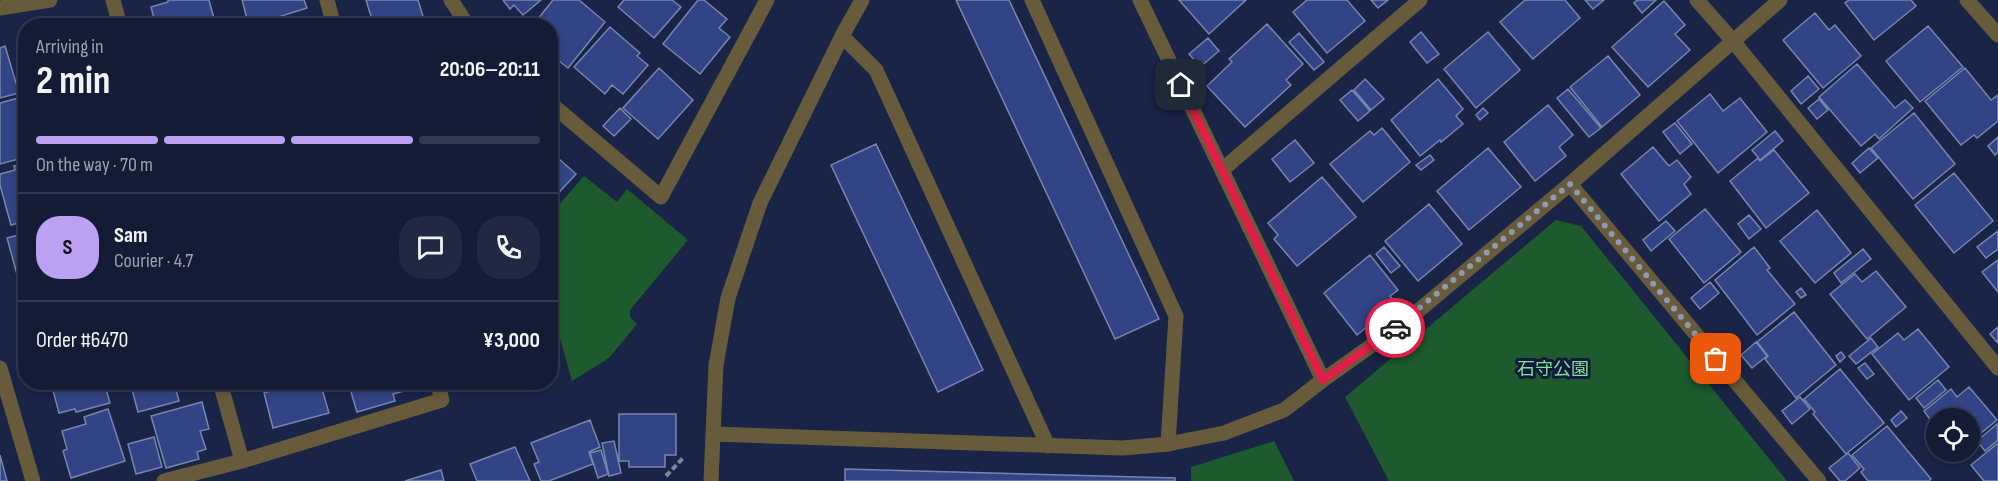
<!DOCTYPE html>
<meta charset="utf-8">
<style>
:root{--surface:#141b35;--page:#212841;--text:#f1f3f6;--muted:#9da1ad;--line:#333950;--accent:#bca0f2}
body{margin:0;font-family:"Sofia Sans Condensed","Noto Sans JP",sans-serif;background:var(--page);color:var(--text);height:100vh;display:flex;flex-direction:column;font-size:22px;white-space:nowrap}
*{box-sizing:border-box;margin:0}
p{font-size:20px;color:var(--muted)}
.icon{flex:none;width:33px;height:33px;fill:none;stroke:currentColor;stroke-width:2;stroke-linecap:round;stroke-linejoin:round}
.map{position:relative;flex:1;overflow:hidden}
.panel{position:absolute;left:18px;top:18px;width:540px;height:372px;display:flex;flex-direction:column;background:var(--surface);border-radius:24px;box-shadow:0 3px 9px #0003,0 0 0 2px var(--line)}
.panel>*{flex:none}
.controls{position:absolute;left:1926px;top:408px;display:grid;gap:12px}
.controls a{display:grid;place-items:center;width:54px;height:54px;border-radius:50%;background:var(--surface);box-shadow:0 3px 9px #0003,0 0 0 2px var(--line);font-size:30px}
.pin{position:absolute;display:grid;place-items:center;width:51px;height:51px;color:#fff;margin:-26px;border-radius:12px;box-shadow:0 3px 9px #0006}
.courier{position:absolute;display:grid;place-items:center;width:60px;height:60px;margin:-30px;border:4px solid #e11d48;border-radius:50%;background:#fff;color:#222;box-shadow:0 2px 8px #0007}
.headline em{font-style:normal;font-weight:700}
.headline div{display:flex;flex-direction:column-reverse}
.headline{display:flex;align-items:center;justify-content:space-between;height:102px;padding:0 18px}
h1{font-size:39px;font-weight:700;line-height:45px}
.bar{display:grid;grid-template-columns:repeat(4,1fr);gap:9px 6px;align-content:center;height:72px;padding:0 18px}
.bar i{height:8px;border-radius:4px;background:var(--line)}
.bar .current{background:var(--accent)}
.bar p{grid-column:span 4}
.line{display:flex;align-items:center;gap:15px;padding:0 18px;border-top:2px solid var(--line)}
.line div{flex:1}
.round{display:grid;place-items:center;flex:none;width:63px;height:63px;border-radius:24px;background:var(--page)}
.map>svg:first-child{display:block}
</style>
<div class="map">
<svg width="1998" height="481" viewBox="0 0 1998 481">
<rect width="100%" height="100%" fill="#1a2447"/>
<!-- green -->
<path fill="#1d5b2e" d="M584 176 617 202 627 189 688 240 630 310V317L637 324 609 358 572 381 551 306V214Z
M1556 220 1581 226 1787 481H1389L1345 397Z
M1274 441 1294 481H1191V467Z"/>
<!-- building -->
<path fill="#324486" stroke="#7785ae" stroke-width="1.5" d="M168 0H209L216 26H156L151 7 168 2Z
M242 0H304L307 8 249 26Z
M366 0H418L426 26H374Z
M503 0H541L523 15 514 5 510 9Z
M553 0H579L605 22 568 68 550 54V26H543L537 20Z
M624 0H672L681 7 654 38 618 7Z
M698 0H704L727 19 719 28 730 37 700 74 663 44Z
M956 0H1009L1159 319 1115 339Z
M1179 0H1246L1209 34Z
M1307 0H1347L1365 21 1327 53 1293 12Z
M1371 0H1388L1378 8Z
M1525 0H1565L1580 18 1533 59 1500 22Z
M1585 0H1604L1593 9Z
M1637 0H1656L1642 13 1634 3Z
M1849 0H1911L1916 6 1874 40 1845 3Z
M1664 1 1685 25 1675 34 1690 50 1648 87 1612 47Z
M1815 13 1829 30 1835 25 1861 56 1823 88 1783 40Z
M292 17 295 26H265Z
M1267 24 1303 64 1286 80 1291 85 1245 127 1207 86 1232 62 1229 59Z
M1928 26 1963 67 1920 102 1886 61Z
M610 27 640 53 637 56 648 65 623 94 612 85 605 94 574 67Z
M1421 32 1439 54 1427 63 1410 42Z
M1488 32 1520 70 1476 108 1444 69Z
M1299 33 1324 62 1314 70 1289 42Z
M1208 38 1219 51 1200 67 1189 54Z
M5 46 19 93 0 98V48Z
M1608 56 1640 95 1602 127 1570 87Z
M1857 64 1895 108 1905 100 1913 108 1879 139 1875 134 1861 146 1819 97Z
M659 68 693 100 658 139 623 108Z
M1965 68 1991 100 1998 95V121L1977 138 1974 135 1961 145 1925 101Z
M1808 76 1819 89 1801 104 1791 91Z
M1365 79 1384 99 1371 110 1354 90Z
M1438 79 1463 109 1456 116 1463 124 1441 142 1440 140 1420 156 1391 120Z
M1568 89 1601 128 1589 137 1557 98Z
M1352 90 1370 111 1358 121 1340 100Z
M1710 94 1723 111 1740 98 1767 132 1718 173 1677 121Z
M22 97 26 109V157L0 164V103Z
M1819 99 1828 110 1817 119 1808 108Z
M1548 105 1573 135 1559 147 1566 156 1535 181 1504 142Z
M620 108 631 119 614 136 603 126Z
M1483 108 1488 113 1480 120 1476 115Z
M1914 113 1955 164 1913 199 1871 148Z
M1675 123 1692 144 1680 154 1663 132Z
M1382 128 1410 162 1363 202 1330 164 1370 131 1374 135Z
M1775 131 1783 141 1760 160 1752 150Z
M1998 137V152L1995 155 1988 146Z
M1295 140 1314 163 1290 182 1272 159Z
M876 144 983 370 938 392 831 165Z
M1653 147 1669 166 1677 160 1691 177 1684 184 1691 194 1659 221 1621 174Z
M1488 148 1521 187 1469 230 1437 191Z
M1869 148 1878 158 1860 173 1852 163Z
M1774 150 1809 193 1766 228 1730 181 1758 158 1760 161Z
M550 151 576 174 550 202Z
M1430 155 1434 160 1421 170 1416 165Z
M26 163V221L11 225 0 185V174L15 170 14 166Z
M1954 173 1993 221 1954 253 1915 205Z
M1322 177 1356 217 1297 266 1274 239 1278 235 1268 223Z
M1429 204 1462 244 1418 281 1385 241Z
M1705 209 1741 252 1704 283 1669 239Z
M1817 210 1851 253 1815 283 1780 241Z
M1749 215 1761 229 1749 239 1738 224Z
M1666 221 1675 231 1651 251 1643 240Z
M1998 231V249L1986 258 1977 247Z
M26 233V276L18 278 7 238Z
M1384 247 1400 266 1391 273 1376 254Z
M1754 247 1770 268 1767 270 1795 304 1757 335 1715 280Z
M1863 249 1871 259 1841 283 1834 273Z
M1370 255 1398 290 1390 296 1396 303 1357 335 1324 293Z
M1998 260V292L1982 272Z
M1876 271 1906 307 1867 339 1830 294 1855 274 1862 282Z
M1710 282 1719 293 1700 309 1691 298Z
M1801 288 1806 295 1801 298 1796 292Z
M1794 312 1836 365 1796 398 1765 359 1768 356 1757 342Z
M1998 327V343L1990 334Z
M1918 329 1949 367 1909 400 1872 354 1898 333 1904 340Z
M1871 338 1878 347 1856 364 1849 356Z
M1756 342 1767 356 1752 368 1741 355Z
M1841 352 1845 357 1840 362 1836 356Z
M1865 363 1874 374 1867 379 1858 368Z
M1840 369 1884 423 1846 454 1813 414 1815 412 1804 399Z
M1938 380 1946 390 1924 408 1916 398Z
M53 382H104L110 403 76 412 75 409 59 413 51 383Z
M130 382H187L188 386 176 390 179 401 138 412Z
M281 382H320L329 413 273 428 264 393 282 388Z
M348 382H406L408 390 393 394 395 401 357 412Z
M1969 387 1997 420 1970 442V418H1936V428L1924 411 1951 389 1957 397Z
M1800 397 1810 409 1792 424 1782 411Z
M202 402 209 429 200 431 206 449 197 452 199 459 166 468 151 416Z
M108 409 125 461 71 478 63 451 67 449 62 431 86 424 84 417Z
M1901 411 1907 418 1896 427 1891 420Z
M619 414H676V455H665V467H629V461H619Z
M590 420 600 447 589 452 593 464 549 481H541L534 464 539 462 531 443Z
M1997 424 1998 440 1985 451 1977 441Z
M1887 426 1931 479 1929 481H1868L1861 472 1864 469 1852 455Z
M154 437 162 467 136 474 128 444Z
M614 441 621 473 609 476 602 443Z
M1998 443V481H1984L1971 465Z
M515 447 530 481H477L470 464Z
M601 450 608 474 598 478 590 453Z
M1848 453 1860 468 1845 481H1840L1829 468Z
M0 455 7 481H0Z
M845 469 1175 478V481H845Z
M441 470 444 481H405Z"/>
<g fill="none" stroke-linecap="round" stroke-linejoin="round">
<!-- path -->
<path stroke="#7c85a1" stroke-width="4" stroke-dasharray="6 3" stroke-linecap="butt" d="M666 476 684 457"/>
<!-- service -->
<path stroke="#685b3b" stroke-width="15" d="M1032 0 1176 316 1168 444
M842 36 876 70 1048 446"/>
<!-- minor -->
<path stroke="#685b3b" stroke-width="15" d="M113 0 120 26
M327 0 334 26
M451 0 468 26
M1140 0 1323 380
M1697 0 1733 41 1998 368
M1967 0 1998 35
M0 8 50 0
M550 103 661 197 767 0
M1222 170 1420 0
M1570 184 1819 481
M0 368 33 481
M220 382 242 461
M714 434 1123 448 1168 444 1224 433 1284 410 1323 380 1406 321 1570 184 1780 0
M164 481 242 461 442 400 437 382"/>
<!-- tertiary -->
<path stroke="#685b3b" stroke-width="15" d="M711 481 716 365 728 298 760 203 842 36 862 0"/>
</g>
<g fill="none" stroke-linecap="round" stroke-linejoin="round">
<!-- done -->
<path stroke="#9099b4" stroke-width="6" stroke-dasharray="0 10.8" d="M1395 328 1570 184 1716 359"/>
<!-- route -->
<path stroke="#e11d48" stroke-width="8" d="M1181 85 1323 380 1395 328"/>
</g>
<g text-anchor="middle" stroke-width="6" stroke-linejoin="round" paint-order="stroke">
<!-- park labels -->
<g font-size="18" fill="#7fe094" stroke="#111a3c">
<text x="1553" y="375">石守公園</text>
</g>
</g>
</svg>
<div class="controls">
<a><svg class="icon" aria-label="locate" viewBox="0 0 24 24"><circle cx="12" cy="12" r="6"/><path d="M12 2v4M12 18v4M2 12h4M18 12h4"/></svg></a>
</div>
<div class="pin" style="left:1716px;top:359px;background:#ea580c"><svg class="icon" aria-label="bag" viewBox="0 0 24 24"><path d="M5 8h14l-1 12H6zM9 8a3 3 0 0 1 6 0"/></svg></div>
<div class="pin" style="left:1181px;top:85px;background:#1f2937"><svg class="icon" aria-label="home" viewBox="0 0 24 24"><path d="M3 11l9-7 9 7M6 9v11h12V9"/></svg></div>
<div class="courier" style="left:1395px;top:328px"><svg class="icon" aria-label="car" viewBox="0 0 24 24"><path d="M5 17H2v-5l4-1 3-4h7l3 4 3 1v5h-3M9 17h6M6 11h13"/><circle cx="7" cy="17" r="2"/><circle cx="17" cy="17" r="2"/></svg></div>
<section class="panel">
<div class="headline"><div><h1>2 min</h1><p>Arriving in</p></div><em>20:06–20:11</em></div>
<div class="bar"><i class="current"></i><i class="current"></i><i class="current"></i><i></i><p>On the way · 70 m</p></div>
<div class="line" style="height:108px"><b class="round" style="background:var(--accent);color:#111">S</b><div><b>Sam</b><p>Courier · 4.7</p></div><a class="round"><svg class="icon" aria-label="chat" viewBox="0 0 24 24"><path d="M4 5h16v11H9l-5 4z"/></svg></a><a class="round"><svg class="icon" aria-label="phone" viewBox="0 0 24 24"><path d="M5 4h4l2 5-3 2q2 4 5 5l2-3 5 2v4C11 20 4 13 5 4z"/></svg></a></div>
<div class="line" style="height:78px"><div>Order #6470</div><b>¥3,000</b></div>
</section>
</div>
